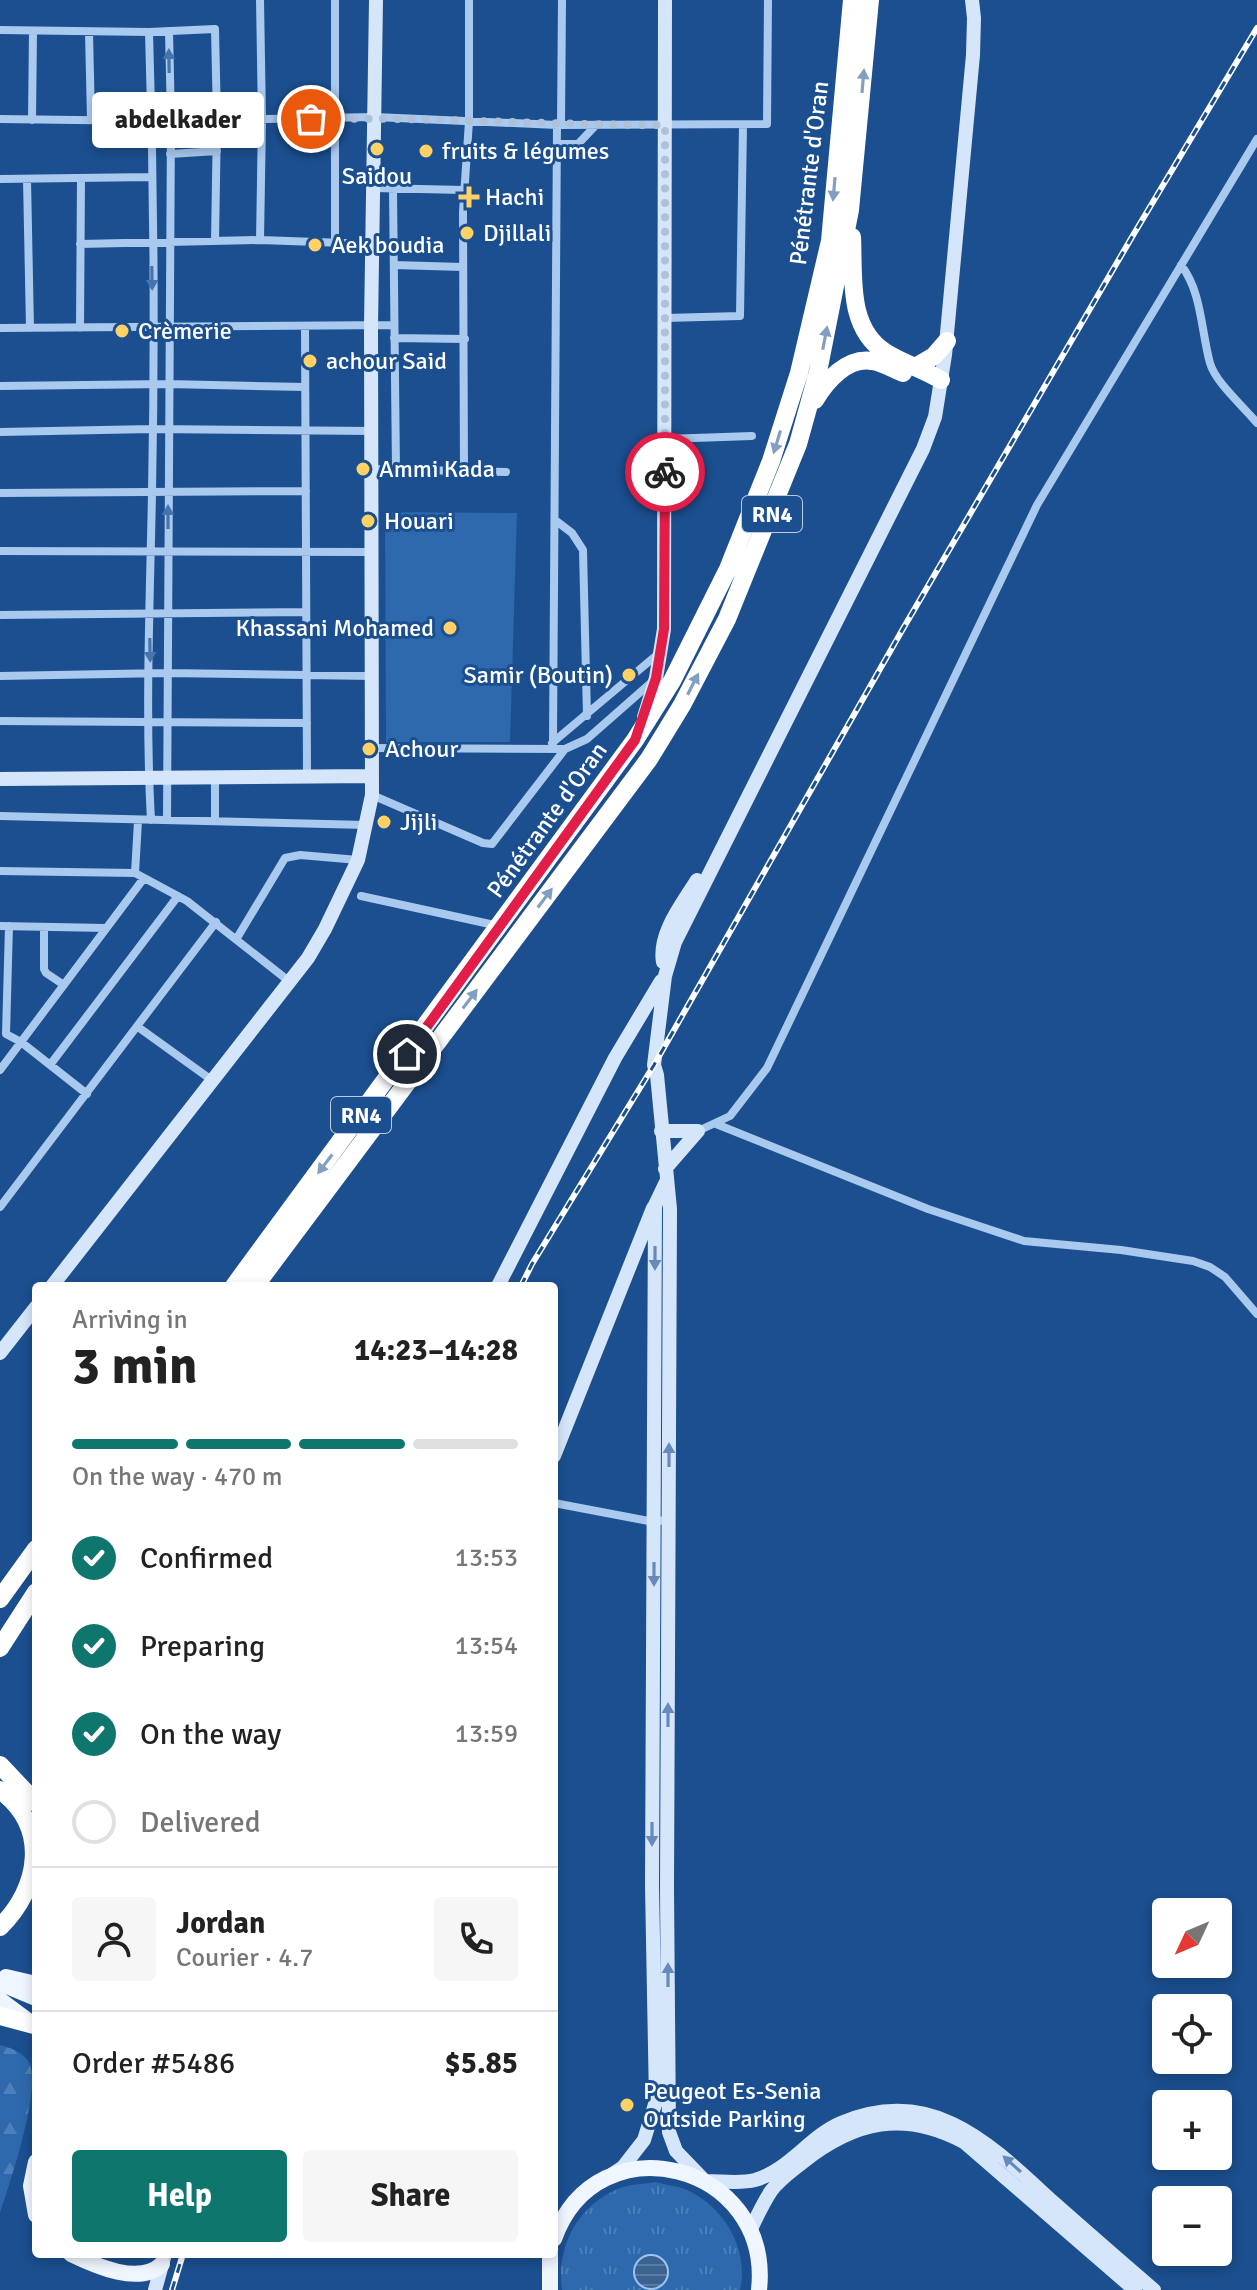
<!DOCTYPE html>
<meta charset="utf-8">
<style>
:root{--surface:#fff;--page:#f6f6f6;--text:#222;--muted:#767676;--line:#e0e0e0;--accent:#0f766e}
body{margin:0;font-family:Signika,sans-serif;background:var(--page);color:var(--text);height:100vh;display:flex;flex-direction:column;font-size:30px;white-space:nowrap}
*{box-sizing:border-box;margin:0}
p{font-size:26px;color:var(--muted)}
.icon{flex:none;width:44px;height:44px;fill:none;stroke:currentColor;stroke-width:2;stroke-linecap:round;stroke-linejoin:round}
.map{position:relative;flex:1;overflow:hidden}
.details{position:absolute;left:32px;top:1282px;width:526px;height:976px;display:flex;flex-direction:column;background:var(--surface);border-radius:8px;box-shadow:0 4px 12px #0003}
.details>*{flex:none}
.needle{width:52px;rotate:226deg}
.controls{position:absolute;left:1152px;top:1898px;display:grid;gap:16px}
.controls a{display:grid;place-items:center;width:80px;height:80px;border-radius:8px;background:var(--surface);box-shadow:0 4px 12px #0003;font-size:40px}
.pin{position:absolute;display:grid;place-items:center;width:68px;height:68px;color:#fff;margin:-34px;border:4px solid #fff;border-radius:50%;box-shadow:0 2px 8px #0007}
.courier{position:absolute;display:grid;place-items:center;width:80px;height:80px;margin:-40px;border:6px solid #e11d48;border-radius:50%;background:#fff;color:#222;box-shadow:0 2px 10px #0007}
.bubble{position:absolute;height:56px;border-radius:8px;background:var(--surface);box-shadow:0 4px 12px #0003;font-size:26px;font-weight:700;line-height:56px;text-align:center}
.summary em{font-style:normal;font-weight:700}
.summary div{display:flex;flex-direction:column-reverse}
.summary{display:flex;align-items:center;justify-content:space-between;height:136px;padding:0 40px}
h1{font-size:52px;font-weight:700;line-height:60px}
.bar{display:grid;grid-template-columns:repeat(4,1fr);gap:12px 8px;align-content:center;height:96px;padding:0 40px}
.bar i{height:10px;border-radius:6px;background:var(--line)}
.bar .selected{background:var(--accent)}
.bar p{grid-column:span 4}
.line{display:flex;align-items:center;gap:20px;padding:0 40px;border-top:2px solid var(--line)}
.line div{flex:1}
.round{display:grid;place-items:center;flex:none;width:84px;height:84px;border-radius:8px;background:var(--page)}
ol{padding:0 40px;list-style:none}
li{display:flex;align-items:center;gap:24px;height:88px}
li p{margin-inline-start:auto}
li .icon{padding:8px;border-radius:50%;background:var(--accent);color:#fff;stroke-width:4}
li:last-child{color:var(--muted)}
li i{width:44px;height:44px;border:4px solid var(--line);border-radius:50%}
.cta{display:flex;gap:16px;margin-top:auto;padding:16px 40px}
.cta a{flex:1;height:92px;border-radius:8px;background:var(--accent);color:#fff;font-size:32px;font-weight:700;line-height:92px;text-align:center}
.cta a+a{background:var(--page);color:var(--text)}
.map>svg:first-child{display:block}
</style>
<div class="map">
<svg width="1257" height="2290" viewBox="0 0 1257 2290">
<defs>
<pattern id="grass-tufts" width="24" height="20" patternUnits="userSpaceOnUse" patternTransform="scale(2)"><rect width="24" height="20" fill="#2e69ad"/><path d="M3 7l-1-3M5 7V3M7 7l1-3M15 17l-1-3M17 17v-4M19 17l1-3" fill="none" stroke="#4d80b9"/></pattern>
<pattern id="forest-firs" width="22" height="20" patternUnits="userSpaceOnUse" patternTransform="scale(2)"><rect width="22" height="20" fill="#2e69ad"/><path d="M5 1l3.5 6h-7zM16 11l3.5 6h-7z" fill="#4d80b9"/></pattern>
<pattern id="water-rules" width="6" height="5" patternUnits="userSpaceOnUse" patternTransform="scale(2)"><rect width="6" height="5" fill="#3c6290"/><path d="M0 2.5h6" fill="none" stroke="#597aa1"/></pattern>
</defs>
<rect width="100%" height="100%" fill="#1b4f8f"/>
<!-- grass -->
<path fill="url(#grass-tufts)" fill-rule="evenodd" d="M655 2182C666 2185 681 2186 691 2192 726 2210 749 2251 740 2290H562C556 2247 577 2206 618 2189 629 2184 644 2184 655 2182ZM654 2255 666 2264 645 2288 636 2280Z"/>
<!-- forest -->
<path fill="url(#forest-firs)" d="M0 2045C11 2048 26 2053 30 2065 40 2094 10 2183 0 2213Z"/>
<!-- pitch -->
<path fill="#2e69ad" d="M385 512 517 513 510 742H386Z"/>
<!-- water -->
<path fill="url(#water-rules)" stroke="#9cc4f0" stroke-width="2" d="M634 2272a17 17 0 1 1 34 0a17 17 0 1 1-34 0Z"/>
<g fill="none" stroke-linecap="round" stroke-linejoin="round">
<!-- street -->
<path stroke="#a9c9ee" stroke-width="8" d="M260 0 262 119 260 240
M335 0V242
M0 30 149 32 215 29 217 120 215 241
M89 32 91 120
M149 32C154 185 155 339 152 493 150 601 145 712 151 820
M0 119 152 121 375 117 557 125 767 124 768 0
M32 120 33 31
M561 125 562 0
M557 144H578L596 125
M170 154 217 151
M0 179 152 177
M27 179 30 328
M374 188 464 190
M393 189 396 470
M80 244 260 240 373 244
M394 265 463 267
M1181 265C1202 292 1201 331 1210 363 1215 382 1244 407 1257 423
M665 318 740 316 743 125
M305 327 307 777
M0 328 393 325
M80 328 81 178
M394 338 465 339
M0 386 168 384 305 387
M0 432 152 429 372 431
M665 439 752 436
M372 469 506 472
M464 473 463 212 469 121V0
M0 493 306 491
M555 520 572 533 583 550 587 716
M0 551 372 552
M0 615 306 612
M0 676 166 673 372 676
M0 721 307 723
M552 743 658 654
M553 743 557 125
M372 748 565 749 587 739 653 681
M215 777V820
M372 795 483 843 492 844 565 749
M0 816 366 825
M167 819 171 121 169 31
M138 821 135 873 187 901 290 982
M0 871 135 873
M361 896 499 926
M0 926 106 928
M9 926 6 1034 21 1042 87 1094
M44 927V969L46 973 64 985
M237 938 285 858 300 855 358 860
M138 1027 213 1081
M50 1065 178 896
M0 1070 144 878
M716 1124 928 1209 1024 1241 1121 1250 1193 1261 1210 1267 1225 1277 1257 1314
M698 1131 730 1116 767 1068 1037 505 1257 139
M0 1207 216 922
M554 1503 654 1522 669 1519"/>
<!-- secondary -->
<path stroke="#d6e6fa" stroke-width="14" d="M644 717 656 678 664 629 665 0
M0 779 372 776
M663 962C658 933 683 903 697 880
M661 1131H698
M665 1169 698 1131
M52 1286 308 958 325 929 358 860 372 795 371 326 376 0
M498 1286 615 1058 661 981
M0 1353 36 1307
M554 1456 653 1208
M611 2175 623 2167 644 2140 656 2101 652 1886 655 1205 666 1182
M704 2180 676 2151 669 2132 667 1888 670 1209 657 1075 654 1065 665 976 675 942 923 449 935 417 945 355 973 55 974 18 972 0
M706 2181C722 2181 740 2184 755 2180 788 2171 810 2136 841 2123 933 2084 991 2145 1053 2202 1087 2232 1120 2261 1154 2290
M751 2229C757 2216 763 2203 771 2191 780 2179 792 2171 803 2162 855 2121 904 2110 964 2142L1135 2290
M155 2290 165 2254"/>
<!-- primary -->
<path stroke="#f0f6ff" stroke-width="16" d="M6 1977 36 1984
M0 1983 36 1998
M0 2000 31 2023
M36 2162 31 2186 36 2215
M554 2239C597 2118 773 2163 759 2290
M71 2254C96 2266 140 2286 162 2264
M550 2290V2254"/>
<!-- highway -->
<path stroke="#fff" stroke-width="18" d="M852 237C854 277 847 327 885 352 902 363 923 369 941 380
M917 366 934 356 947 341
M815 400C826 381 847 357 872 361 882 362 893 369 903 373
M234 1286 635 740 672 681 728 569 771 461 799 373 830 241 852 0
M255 1286 649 759 682 705 727 619 798 444 818 372 850 210 870 0
M0 1599 36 1549
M0 1648 36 1592
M0 1765 36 1803
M0 1790C50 1827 40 1888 0 1927
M0 2016 34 2025"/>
<defs>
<path id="rail" d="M521 1286 532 1264 654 1065 904 627 1132 237 1257 28
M172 2290 183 2254"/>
</defs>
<!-- rail casing -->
<use href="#rail" stroke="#fff" stroke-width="6"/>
<!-- rail -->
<use href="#rail" stroke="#1b4f8f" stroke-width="3" stroke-dasharray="9" stroke-linecap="butt"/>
</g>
<!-- one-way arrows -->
<defs><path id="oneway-solid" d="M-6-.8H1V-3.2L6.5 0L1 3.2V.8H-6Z" transform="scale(2)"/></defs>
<g fill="#4674ac">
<use href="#oneway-solid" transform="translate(169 61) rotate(-91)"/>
<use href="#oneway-solid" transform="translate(152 278) rotate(89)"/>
<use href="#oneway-solid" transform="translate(168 517) rotate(-90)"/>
<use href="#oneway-solid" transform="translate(150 650) rotate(89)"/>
</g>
<g fill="#829ec1">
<use href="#oneway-solid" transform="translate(863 81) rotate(-85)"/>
<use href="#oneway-solid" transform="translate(834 189) rotate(95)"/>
<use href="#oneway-solid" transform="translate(825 338) rotate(-79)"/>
<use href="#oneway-solid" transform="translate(777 442) rotate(107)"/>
<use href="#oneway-solid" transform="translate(693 684) rotate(-63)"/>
<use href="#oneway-solid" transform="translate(545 898) rotate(-53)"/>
<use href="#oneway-solid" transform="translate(470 999) rotate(-53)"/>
<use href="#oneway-solid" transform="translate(325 1164) rotate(127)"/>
</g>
<g fill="#668bba">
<use href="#oneway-solid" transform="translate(655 1258) rotate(90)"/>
<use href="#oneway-solid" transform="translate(669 1455) rotate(-90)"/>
<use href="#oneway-solid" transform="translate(654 1574) rotate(90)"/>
<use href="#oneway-solid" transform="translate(668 1715) rotate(-90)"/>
<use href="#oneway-solid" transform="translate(652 1834) rotate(90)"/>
<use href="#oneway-solid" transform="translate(668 1975) rotate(-90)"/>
<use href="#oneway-solid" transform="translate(1012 2164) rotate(-138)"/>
</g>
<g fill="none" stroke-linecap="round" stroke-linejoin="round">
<!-- done -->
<path stroke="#afc1d8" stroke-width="8" stroke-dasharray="0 14.4" d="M311 119C429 117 547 125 665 125V472"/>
<!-- route -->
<path stroke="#e11d48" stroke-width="10" d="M407 1054 635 740 656 678 664 629 665 472"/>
</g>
<!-- markers -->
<g fill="#ffd166" stroke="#1b4f8f" stroke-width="3">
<circle cx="377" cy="149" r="8"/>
<circle cx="426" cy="151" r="8"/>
<path d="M465 185h8v8h8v8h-8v8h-8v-8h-8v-8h8z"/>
<circle cx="467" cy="233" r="8"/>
<circle cx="315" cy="245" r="8"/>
<circle cx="122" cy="331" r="8"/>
<circle cx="310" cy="361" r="8"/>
<circle cx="363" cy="469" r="8"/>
<circle cx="368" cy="521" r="8"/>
<circle cx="450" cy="628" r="8"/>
<circle cx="629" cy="675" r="8"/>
<circle cx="369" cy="749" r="8"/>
<circle cx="384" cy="822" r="8"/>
<circle cx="627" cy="2105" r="8"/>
</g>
<g text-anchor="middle" stroke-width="6" stroke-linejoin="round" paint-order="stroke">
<!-- shield labels -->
<g fill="#1b4f8f" stroke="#bbcadd" stroke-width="2">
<rect x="742" y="496" width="60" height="36" rx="6"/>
<rect x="331" y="1097" width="60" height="36" rx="6"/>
</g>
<g font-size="22" font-weight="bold" fill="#fff">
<text x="772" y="522">RN4</text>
<text x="361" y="1123">RN4</text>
</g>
<!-- poi labels -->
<g font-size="24" fill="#fff" stroke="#1b4f8f" text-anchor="start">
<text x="442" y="159">fruits &amp; légumes</text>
<text x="377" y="184" text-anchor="middle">Saidou</text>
<text x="485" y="205">Hachi</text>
<text x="483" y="241">Djillali</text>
<text x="331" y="253">Aek boudia</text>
<text x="138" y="339">Crèmerie</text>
<text x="326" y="369">achour Said</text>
<text x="379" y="477">Ammi Kada</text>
<text x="384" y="529">Houari</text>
<text x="434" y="636" text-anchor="end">Khassani Mohamed</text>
<text x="613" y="683" text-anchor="end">Samir (Boutin)</text>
<text x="385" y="757">Achour</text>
<text x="400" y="830">Jijli</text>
<text x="643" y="2099">Peugeot Es-Senia<tspan x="643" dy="28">Outside Parking</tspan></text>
</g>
<!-- street labels -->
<g font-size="24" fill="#fff" stroke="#1b4f8f">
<text transform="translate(809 173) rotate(-83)" y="8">Pénétrante d'Oran</text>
<text transform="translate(547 820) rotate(-54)" y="8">Pénétrante d'Oran</text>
</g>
</g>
</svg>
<div class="controls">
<a><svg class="needle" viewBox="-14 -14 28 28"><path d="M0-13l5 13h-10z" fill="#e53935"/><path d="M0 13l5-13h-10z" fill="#767676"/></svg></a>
<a><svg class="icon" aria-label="locate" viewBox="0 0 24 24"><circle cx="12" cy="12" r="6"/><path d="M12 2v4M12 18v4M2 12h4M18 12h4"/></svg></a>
<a>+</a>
<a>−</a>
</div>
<div class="pin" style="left:311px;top:119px;background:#ea580c"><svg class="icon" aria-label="bag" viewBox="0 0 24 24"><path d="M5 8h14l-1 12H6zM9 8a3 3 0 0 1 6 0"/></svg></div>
<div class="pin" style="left:407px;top:1054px;background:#1f2937"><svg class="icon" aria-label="home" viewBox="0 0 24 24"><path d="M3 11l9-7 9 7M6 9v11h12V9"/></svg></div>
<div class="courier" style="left:665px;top:472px"><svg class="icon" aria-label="bike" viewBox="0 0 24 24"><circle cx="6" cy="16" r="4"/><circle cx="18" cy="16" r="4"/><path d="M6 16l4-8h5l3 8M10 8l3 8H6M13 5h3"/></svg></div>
<div class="bubble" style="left:92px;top:92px;width:172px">abdelkader</div>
<section class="details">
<div class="summary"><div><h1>3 min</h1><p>Arriving in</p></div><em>14:23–14:28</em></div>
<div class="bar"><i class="selected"></i><i class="selected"></i><i class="selected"></i><i></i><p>On the way · 470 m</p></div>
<ol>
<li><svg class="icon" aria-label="check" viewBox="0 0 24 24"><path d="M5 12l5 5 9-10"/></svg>Confirmed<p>13:53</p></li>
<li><svg class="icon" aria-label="check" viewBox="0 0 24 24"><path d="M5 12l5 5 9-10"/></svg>Preparing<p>13:54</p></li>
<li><svg class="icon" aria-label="check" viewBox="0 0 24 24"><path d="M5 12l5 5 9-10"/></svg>On the way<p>13:59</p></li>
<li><i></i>Delivered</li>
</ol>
<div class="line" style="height:144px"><a class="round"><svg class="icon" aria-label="person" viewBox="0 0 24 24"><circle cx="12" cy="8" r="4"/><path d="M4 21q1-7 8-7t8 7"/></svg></a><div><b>Jordan</b><p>Courier · 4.7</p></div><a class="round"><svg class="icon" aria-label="phone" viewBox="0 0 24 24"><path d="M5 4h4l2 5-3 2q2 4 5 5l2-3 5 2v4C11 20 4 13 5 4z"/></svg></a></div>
<div class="line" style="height:104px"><div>Order #5486</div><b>$5.85</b></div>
<div class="cta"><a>Help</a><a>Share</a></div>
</section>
</div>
